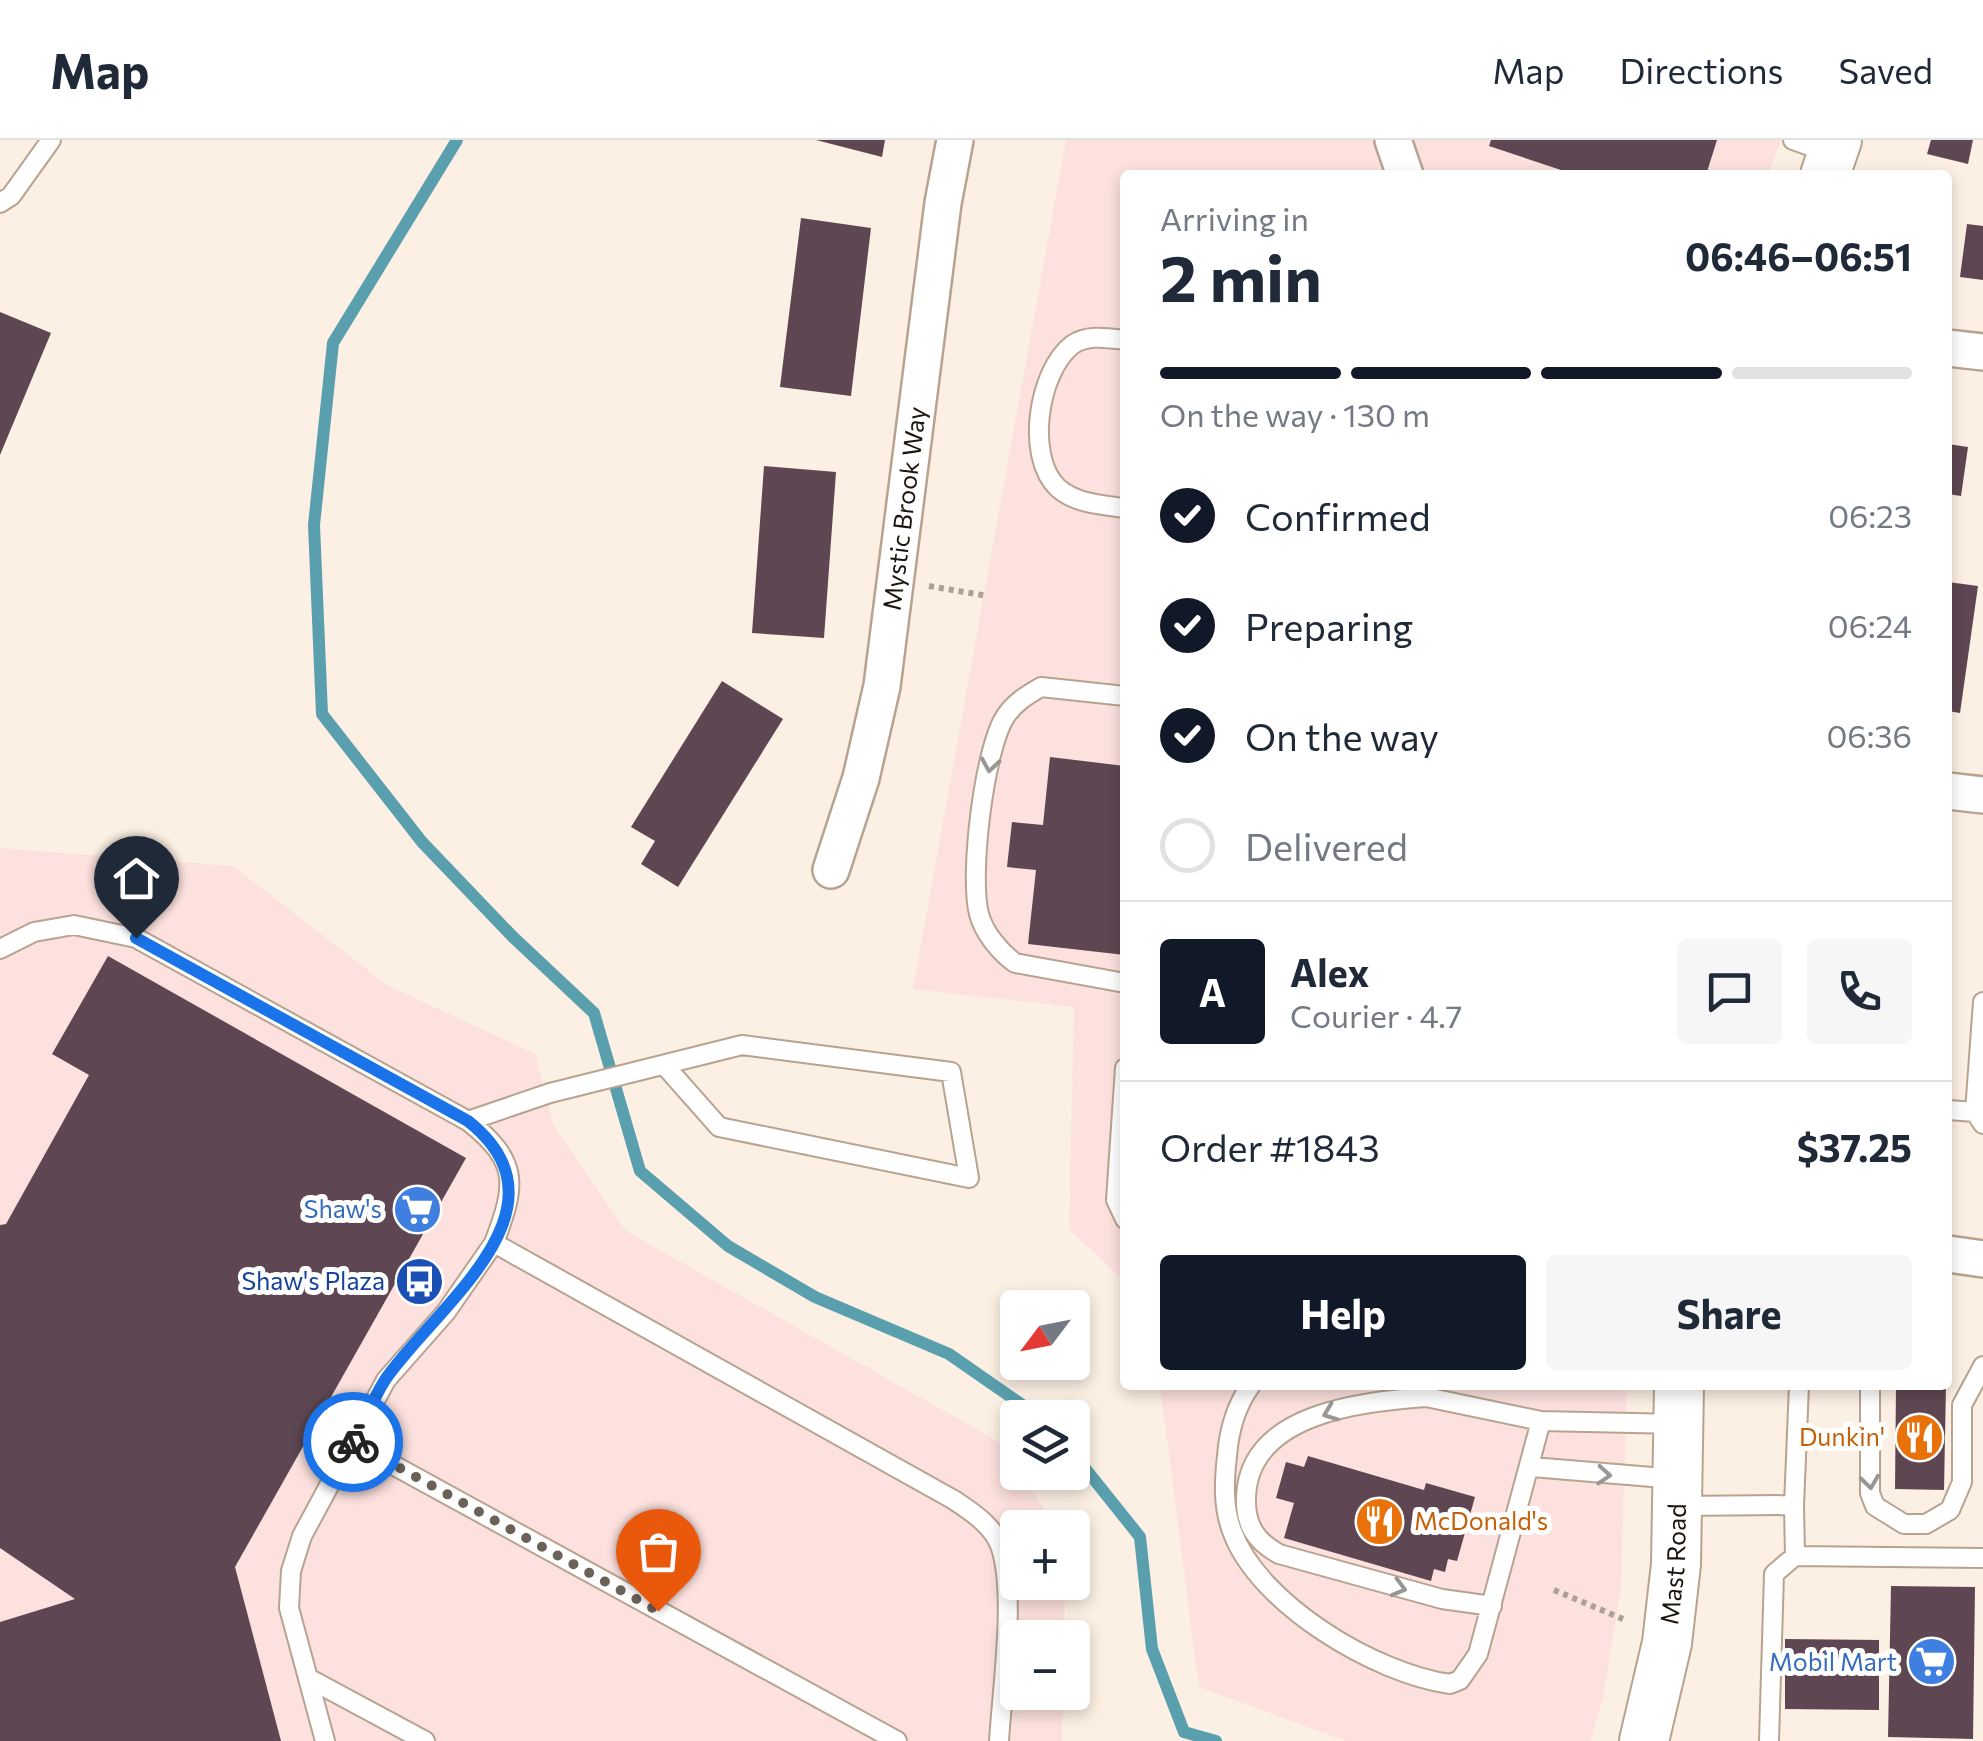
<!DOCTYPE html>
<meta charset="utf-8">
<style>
:root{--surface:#fff;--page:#f6f6f7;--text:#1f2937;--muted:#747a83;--line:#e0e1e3;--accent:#111827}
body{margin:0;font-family:Commissioner,sans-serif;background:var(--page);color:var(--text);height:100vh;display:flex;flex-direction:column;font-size:38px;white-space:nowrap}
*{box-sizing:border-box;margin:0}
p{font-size:32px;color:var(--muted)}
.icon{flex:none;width:55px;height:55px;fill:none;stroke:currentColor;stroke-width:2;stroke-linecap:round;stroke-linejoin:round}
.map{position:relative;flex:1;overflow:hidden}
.sheet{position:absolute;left:1120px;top:30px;width:832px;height:1220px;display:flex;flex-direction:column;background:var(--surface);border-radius:10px;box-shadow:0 5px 15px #0003}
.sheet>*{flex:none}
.needle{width:65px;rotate:238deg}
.controls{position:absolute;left:1000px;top:1150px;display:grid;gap:20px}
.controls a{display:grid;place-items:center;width:90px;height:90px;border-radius:10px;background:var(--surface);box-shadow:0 5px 15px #0003;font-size:50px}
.pin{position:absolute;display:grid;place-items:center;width:85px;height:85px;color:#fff;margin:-102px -42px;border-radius:50% 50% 50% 0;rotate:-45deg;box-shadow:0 0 10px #0007}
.pin .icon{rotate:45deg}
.courier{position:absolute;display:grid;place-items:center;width:100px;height:100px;margin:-50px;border:8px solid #1a73e8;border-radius:50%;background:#fff;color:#222;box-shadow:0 2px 12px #0007}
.summary em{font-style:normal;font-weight:700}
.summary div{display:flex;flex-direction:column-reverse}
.summary{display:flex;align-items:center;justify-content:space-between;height:170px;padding:0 40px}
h1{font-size:65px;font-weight:700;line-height:75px}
.bar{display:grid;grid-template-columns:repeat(4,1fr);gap:15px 10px;align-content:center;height:120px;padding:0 40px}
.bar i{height:12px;border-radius:8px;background:var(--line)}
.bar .active{background:var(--accent)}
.bar p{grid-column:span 4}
.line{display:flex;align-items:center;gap:25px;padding:0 40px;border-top:2px solid var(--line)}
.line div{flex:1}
.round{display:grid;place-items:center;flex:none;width:105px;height:105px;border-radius:10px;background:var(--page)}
ol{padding:0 40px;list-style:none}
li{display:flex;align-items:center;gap:30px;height:110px}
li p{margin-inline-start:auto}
li .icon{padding:10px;border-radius:50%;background:var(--accent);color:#fff;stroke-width:4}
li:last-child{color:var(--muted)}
li i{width:55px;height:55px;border:5px solid var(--line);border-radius:50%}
.button{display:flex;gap:20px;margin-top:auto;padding:20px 40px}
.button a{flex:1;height:115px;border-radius:10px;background:var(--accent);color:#fff;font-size:40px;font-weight:700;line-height:115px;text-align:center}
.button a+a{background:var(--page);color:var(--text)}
header{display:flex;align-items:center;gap:60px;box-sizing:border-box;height:140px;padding:0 50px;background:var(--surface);border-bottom:2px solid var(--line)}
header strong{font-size:48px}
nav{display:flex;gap:55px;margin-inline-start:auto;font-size:35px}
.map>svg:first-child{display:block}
</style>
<header>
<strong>Map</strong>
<nav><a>Map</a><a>Directions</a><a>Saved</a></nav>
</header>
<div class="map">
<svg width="1983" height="1601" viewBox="0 0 1983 1601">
<rect width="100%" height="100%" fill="#fcefe3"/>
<!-- commercial -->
<path fill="#fce1de" d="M1066 0H1781L1768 35H1125V1142L1069 1089 1074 867 913 849Z
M0 708 233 726 387 845 535 914 553 985 626 1091 999 1302 1056 1387 1018 1388V1442L1065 1443 1064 1497 1018 1498V1552L1063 1553 1062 1601H0Z
M1160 1245H1627L1621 1448 1603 1558 1590 1601H1346L1199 1547Z"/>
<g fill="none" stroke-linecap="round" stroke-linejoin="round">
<!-- stream -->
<path stroke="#5a9fad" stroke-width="12" d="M457 0 333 203 314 385 322 574 422 702 513 797 594 873 640 1031 728 1106 815 1157 949 1214 1041 1278
M1072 1312 1140 1397 1152 1509 1184 1592 1216 1601"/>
</g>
<!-- building -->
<path fill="#5e4752" d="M816 0H885L882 17Z
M1491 0H1717L1706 35H1576L1489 6Z
M1931 0H1973L1968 24 1927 14Z
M801 78 871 88 851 256 780 247Z
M1967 84 1983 86V140L1960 137Z
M0 172 51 193 0 315Z
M1948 304 1968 307 1961 356 1948 354Z
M764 326 836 332 824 498 752 493Z
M1948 442 1978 446 1960 573 1948 571Z
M722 541 783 579 678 747 641 724 655 701 631 687Z
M1050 617 1125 626V815L1028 804 1036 730 1007 727 1012 682 1043 685Z
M108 816 466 1018 235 1427 281 1601H0V1482L75 1459 0 1408V1085L6 1084 89 935 52 914Z
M1896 1245H1946L1944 1350 1895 1349Z
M1308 1316 1424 1350 1426 1343 1475 1357 1457 1421 1448 1419 1445 1432 1434 1429 1431 1441 1284 1398 1294 1363 1276 1358 1286 1322 1304 1327Z
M1891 1446 1975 1447 1973 1599 1888 1597Z
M1785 1499 1879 1500V1570L1785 1569Z"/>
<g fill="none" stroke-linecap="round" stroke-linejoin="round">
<defs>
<path id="service" d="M1793 0 1832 14
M0 63 11 56 51 0
M1125 200C1108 198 1087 194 1072 205 1038 232 1025 317 1058 348 1076 364 1103 365 1125 368
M1125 556 1041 547C1027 555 1014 563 1005 577 984 610 969 736 979 774 984 793 1000 812 1015 823L1125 843
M0 809 34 792 74 785 136 798 468 981C520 1022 516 1045 494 1103
M1983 862 1975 972 1983 984
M1125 928 1116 1060 1125 1079
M1948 970 1975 972
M468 981 550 953 742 905 951 932 969 1038 719 987 666 927
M1251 1245C1235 1267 1229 1290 1227 1316 1224 1342 1223 1367 1232 1391 1258 1464 1376 1534 1450 1544L1460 1540 1478 1514 1541 1281 1426 1257 1408 1245
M1870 1245V1353L1875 1366 1904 1384H1926L1950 1370 1962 1342V1265L1983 1226
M1426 1257C1361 1262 1249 1273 1246 1357 1245 1384 1255 1401 1279 1414L1442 1459 1492 1466
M1541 1281 1678 1284
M353 1303 897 1601
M1532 1327 1676 1339
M1794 1365 1795 1416
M1677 1366 1794 1365 1799 1245
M308 1538 425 1601
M325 1601 289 1468 291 1431 302 1396 386 1240 446 1172 494 1103 954 1360C972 1372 994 1386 1001 1408 1016 1455 1002 1550 999 1601
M1769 1601 1774 1434 1795 1416 1983 1418"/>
<g id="minor">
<path d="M1393 0 1405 35"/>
<path d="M1948 208 1983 212"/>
<path d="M1948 651 1983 655"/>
<path id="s1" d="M831 730 861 638 882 546 943 63 955 0"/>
<path d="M1948 1114 1983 1119"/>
</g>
<g id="secondary">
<path d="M1825 35 1837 0"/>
<path id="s2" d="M1644 1601 1667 1503 1676 1424 1679 1245"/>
</g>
</defs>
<!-- service casing -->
<use href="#service" stroke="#b7a390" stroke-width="22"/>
<!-- minor casing -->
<use href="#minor" stroke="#b7a390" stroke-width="40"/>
<!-- secondary casing -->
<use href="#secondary" stroke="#b7a390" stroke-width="52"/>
<!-- path -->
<path stroke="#aca197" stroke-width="6" stroke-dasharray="5 5" stroke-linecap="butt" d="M929 446 988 456
M1554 1450 1623 1479"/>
<!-- service -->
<use href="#service" stroke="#fff" stroke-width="18"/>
<!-- minor -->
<use href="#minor" stroke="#fff" stroke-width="35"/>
<!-- secondary -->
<use href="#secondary" stroke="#fff" stroke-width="48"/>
</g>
<!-- one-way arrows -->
<defs><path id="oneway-chevron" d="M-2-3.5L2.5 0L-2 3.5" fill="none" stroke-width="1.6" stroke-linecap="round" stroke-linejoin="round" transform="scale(2.5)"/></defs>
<g stroke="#999693">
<use href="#oneway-chevron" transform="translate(990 625) rotate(99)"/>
<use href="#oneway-chevron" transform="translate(1330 1273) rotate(159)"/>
<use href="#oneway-chevron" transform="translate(1604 1335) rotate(4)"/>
<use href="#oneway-chevron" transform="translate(1870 1342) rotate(82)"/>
<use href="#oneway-chevron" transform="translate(1399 1448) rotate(15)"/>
</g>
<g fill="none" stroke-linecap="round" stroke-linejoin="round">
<!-- done -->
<path stroke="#6a6159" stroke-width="10" stroke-dasharray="0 18" d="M353 1302 658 1471"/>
<!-- route -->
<path stroke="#1a73e8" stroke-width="12" d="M136 798 468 981C578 1068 436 1166 385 1240 373 1259 364 1282 353 1302"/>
</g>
<!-- icons -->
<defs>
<symbol id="supermarket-disc" viewBox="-11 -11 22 22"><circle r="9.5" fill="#3f7fe0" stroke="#fff"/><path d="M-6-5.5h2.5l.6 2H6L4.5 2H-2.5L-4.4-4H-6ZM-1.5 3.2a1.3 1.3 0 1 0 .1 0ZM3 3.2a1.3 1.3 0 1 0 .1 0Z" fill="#fff"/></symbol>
<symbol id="bus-disc" viewBox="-11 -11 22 22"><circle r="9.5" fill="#1a4fb4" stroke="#fff"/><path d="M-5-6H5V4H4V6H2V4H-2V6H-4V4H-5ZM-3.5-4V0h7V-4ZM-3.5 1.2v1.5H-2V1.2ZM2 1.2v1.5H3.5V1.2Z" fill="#fff"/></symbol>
<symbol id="restaurant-disc" viewBox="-11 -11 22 22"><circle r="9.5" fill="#e8710a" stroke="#fff"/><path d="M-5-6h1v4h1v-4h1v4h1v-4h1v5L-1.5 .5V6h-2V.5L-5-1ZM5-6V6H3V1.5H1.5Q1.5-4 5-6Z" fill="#fff"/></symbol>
</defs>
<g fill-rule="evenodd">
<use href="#supermarket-disc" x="390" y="1042" width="55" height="55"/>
<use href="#bus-disc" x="392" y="1114" width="55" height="55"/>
<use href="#restaurant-disc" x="1892" y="1270" width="55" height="55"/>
<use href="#restaurant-disc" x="1352" y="1354" width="55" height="55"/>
<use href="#supermarket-disc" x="1904" y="1494" width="55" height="55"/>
</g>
<g text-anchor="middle" stroke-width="10" stroke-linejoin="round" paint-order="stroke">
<!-- street labels -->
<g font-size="25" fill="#1c150e" stroke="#fff">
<text dy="9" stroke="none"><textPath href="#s1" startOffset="370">Mystic Brook Way</textPath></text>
<text dy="9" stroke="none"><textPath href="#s2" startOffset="180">Mast Road</textPath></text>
</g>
<!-- shop labels -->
<g font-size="25" fill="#366cbe" stroke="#fff" text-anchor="end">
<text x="382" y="1078">Shaw's</text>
<text x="1897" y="1531">Mobil Mart</text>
</g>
<!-- transit labels -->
<g font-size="25" fill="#164399" stroke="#fff" text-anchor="end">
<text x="385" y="1150">Shaw's Plaza</text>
</g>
<!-- food labels -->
<g font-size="25" fill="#c56008" stroke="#fff" text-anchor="end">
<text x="1885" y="1306">Dunkin'</text>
<text x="1414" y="1390" text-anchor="start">McDonald's</text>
</g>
</g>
</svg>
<div class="controls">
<a><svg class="needle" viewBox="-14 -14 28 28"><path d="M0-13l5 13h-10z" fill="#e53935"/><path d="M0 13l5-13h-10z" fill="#747a83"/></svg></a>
<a><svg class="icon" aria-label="layers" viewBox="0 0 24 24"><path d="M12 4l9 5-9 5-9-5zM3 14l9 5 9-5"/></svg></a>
<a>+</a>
<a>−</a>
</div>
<div class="pin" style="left:658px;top:1471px;background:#ea580c"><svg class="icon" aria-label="bag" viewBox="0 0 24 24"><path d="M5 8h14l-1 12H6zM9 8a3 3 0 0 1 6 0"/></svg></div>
<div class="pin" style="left:136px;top:798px;background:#1f2937"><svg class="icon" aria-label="home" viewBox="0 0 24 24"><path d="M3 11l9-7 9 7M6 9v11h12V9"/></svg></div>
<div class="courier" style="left:353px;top:1302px"><svg class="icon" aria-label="bike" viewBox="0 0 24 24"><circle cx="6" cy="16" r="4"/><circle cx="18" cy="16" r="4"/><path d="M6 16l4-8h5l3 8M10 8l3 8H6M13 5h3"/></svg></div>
<section class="sheet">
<div class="summary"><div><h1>2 min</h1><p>Arriving in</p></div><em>06:46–06:51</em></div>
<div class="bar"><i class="active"></i><i class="active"></i><i class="active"></i><i></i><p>On the way · 130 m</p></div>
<ol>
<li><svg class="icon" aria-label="check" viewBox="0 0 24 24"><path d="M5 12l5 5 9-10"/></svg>Confirmed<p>06:23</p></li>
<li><svg class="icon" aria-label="check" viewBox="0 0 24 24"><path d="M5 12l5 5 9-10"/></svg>Preparing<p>06:24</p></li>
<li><svg class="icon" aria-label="check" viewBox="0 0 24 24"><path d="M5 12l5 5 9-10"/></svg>On the way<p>06:36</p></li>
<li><i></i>Delivered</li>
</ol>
<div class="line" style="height:180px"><b class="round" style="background:var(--accent);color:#fff">A</b><div><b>Alex</b><p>Courier · 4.7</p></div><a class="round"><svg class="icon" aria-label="chat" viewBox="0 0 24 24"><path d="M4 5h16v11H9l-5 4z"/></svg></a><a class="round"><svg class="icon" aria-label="phone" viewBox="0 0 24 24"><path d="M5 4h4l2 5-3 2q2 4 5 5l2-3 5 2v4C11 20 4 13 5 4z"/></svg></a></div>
<div class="line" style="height:130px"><div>Order #1843</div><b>$37.25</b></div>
<div class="button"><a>Help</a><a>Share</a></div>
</section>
</div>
